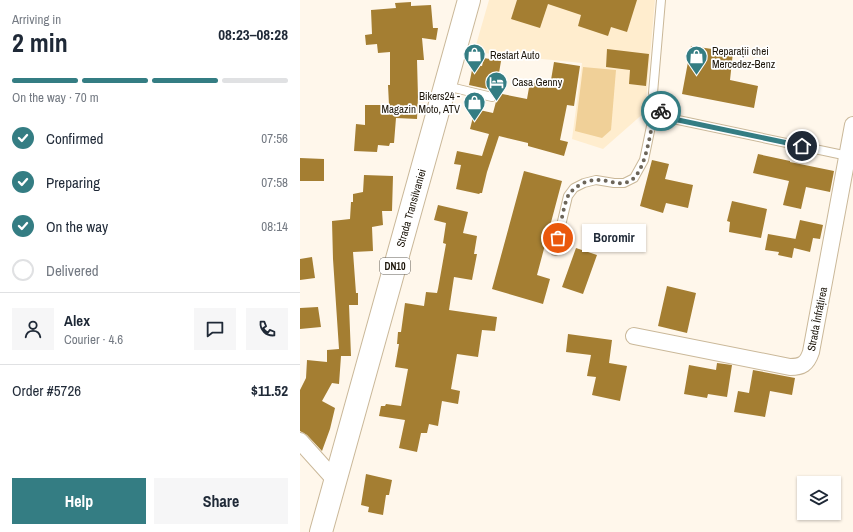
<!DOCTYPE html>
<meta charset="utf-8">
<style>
:root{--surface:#fff;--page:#f6f6f7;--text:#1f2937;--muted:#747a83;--line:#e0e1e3;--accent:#347d83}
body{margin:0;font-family:"Archivo Narrow",sans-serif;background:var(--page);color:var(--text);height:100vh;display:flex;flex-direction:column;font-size:15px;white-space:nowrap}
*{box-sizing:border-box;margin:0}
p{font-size:13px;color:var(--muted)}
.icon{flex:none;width:22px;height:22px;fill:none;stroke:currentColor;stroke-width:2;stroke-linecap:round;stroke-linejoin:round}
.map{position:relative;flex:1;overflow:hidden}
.side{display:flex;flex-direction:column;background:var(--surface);width:300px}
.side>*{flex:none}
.fabs{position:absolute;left:497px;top:476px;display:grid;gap:8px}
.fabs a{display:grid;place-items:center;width:44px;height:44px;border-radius:0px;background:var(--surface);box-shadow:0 1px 3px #0004;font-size:20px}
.pin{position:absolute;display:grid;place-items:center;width:34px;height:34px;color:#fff;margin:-17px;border:2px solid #fff;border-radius:50%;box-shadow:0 1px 4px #0007}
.courier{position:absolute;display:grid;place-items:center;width:40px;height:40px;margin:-20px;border:3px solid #347d83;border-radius:50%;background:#fff;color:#222;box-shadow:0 1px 5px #0007}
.bubble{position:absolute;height:28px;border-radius:0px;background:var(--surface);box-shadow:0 1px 3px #0004;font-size:13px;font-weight:700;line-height:28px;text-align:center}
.headline em{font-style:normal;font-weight:700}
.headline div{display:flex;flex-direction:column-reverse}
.headline{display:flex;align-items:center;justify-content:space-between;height:68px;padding:0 12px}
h1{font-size:26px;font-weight:700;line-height:30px}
.bar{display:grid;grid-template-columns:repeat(4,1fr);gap:6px 4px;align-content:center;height:48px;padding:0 12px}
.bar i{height:5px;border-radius:3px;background:var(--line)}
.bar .active{background:var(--accent)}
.bar p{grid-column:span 4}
.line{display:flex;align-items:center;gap:10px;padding:0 12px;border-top:1px solid var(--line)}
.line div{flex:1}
.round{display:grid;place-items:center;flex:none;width:42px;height:42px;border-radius:0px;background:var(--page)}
ol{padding:0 12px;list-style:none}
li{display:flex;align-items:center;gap:12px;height:44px}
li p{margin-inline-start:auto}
li .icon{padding:4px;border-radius:50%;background:var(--accent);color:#fff;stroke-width:4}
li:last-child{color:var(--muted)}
li i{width:22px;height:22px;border:2px solid var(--line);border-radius:50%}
.button{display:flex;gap:8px;margin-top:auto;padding:8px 12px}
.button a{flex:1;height:46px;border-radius:0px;background:var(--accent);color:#fff;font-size:16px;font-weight:700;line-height:46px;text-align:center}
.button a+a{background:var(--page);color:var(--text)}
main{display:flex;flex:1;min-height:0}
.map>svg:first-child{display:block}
</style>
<main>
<section class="side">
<div class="headline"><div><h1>2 min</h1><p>Arriving in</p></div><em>08:23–08:28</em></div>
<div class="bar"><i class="active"></i><i class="active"></i><i class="active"></i><i></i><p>On the way · 70 m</p></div>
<ol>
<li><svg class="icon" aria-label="check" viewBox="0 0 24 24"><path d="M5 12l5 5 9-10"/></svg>Confirmed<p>07:56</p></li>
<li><svg class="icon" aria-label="check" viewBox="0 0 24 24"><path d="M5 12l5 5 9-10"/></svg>Preparing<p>07:58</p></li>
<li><svg class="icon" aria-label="check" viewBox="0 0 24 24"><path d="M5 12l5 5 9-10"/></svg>On the way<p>08:14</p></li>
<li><i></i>Delivered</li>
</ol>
<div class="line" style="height:72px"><a class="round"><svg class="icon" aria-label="person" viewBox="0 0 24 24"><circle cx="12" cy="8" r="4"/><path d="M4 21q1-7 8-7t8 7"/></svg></a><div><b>Alex</b><p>Courier · 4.6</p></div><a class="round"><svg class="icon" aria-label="chat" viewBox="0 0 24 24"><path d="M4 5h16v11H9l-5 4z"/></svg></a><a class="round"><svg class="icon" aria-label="phone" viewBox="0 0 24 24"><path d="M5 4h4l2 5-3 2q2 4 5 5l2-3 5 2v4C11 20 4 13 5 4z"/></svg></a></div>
<div class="line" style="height:52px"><div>Order #5726</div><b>$11.52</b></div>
<div class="button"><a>Help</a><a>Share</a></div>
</section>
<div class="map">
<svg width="553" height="532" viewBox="0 0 553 532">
<rect width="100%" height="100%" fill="#fff7eb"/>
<!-- built -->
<path fill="#ffedce" d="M189 0H355L345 112 303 149 272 139 282 63 174 52Z"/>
<!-- green -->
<path fill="#f0d098" d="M283 67 316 70 311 130 302 138 275 131Z"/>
<!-- building -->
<path fill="#a47e32" d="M217 0H337L327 32 311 27 308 36 278 26 281 15 248 4 240 28 211 19Z
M111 2V6L131 5 133 28H138L136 40 122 38 124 60H117L118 97 117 119 96 118 94 143H90L89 146 78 145 77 152 54 151 56 124 65 125V105H89L88 85H90V52L78 53 77 44 66 45 65 35 72 34 71 10 96 8 95 3Z
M391 46 433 52 430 80 458 86 454 108 382 94Z
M307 49 349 54 346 86 329 84 330 70 306 67Z
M184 58 201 61 196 91 169 85 173 65 182 66Z
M254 62 280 66 274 106 267 105 260 140 268 142 264 156 228 146V143L199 136 187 172 182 193H180L179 194 156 189 161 165 154 164 157 151 182 156 189 134 170 129 175 109 193 113 197 98V93L227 99 230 82 250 86Z
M458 154 490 161V162L534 171 530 192 506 187 501 209 483 205 489 181 453 173Z
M0 158 24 159V181H0Z
M352 160 369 164 365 179 393 185 388 208 366 203 363 213 340 206Z
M224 171 262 181 237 275 250 279 243 304 192 289Z
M64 175 93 176 92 211H82L83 225 72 227 73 251 53 252 56 293H58V305H49L51 356H41L39 384 32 383 22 401 35 408 30 429 22 451 7 435 0 431V390L6 378 7 360 27 362V350L39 349 33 259 32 221 50 219 51 202H53V194L63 192Z
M432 201 467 209 461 238 429 232 430 222 427 221Z
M138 205 168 212 163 233 177 236 174 254H177L172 280 154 277 149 310 197 317 195 331 182 330 178 357 157 354 151 389 160 391 158 404 142 401 138 426 129 424 127 433H121L117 452 99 448 105 420 79 416 81 406H85L86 404 101 406 108 369 95 367 99 344H97L98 332H101L105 303 124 306 126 292 137 293 138 289 146 244 143 243 146 223 134 220Z
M500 220 523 225 520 239 513 238 510 252 494 248 492 258 478 255 479 252 465 250 468 234 496 239 495 241Z
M276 248 297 255 283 294 262 287Z
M12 257 15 278 0 280V259Z
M367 286 396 293 387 333 358 326Z
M18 307 21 327 0 329V308Z
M268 334 312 340 309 363 327 366 320 401 292 395 296 377 287 376 291 355 266 352Z
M417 363 432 365 427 397 408 394 407 398 384 394 389 365 416 370Z
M453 370 495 378 492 395 470 391 465 417 434 412 438 391 449 393Z
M66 474 92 480 89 495H86L83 515 68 512 69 507 61 505Z"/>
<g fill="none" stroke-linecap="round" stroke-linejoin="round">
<defs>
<path id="service" d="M361 0 353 93C358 109 363 114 378 120L548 156
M146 86 192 97
M255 251 268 196 274 188 284 183 296 180 314 183H324L334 178 344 160 356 102"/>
<path id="minor" d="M334 336 490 367C502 367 507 364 511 352L553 125
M0 441 35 480"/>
<path id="primary" d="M21 532 169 0"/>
</defs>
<!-- service casing -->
<use href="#service" stroke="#cab899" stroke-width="10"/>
<!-- minor casing -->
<use href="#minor" stroke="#cab899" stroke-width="18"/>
<!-- primary casing -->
<use href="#primary" stroke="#cab899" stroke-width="24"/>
<!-- service -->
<use href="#service" stroke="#fff" stroke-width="8"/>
<!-- minor -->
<use href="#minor" stroke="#fff" stroke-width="16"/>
<!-- primary -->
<use href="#primary" stroke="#fff" stroke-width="22"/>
</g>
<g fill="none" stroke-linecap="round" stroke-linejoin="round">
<!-- done -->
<path stroke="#6c6559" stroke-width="4" stroke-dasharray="0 7.2" d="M258 238C261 225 263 207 268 196 273 187 286 180 296 180 309 179 323 189 334 178 348 164 352 121 356 102L361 111"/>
<!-- route -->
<path stroke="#347d83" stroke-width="5" d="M361 111 367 116 378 120 502 146"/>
</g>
<!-- icons -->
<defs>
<symbol id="shop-pin" viewBox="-11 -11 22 30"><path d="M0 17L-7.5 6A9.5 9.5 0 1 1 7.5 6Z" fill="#347d83" stroke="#fff"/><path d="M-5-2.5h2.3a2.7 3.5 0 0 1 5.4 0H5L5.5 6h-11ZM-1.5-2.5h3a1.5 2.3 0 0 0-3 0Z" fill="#fff"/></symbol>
<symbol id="hotel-pin" viewBox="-11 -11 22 30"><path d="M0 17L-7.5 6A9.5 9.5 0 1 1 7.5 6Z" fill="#347d83" stroke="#fff"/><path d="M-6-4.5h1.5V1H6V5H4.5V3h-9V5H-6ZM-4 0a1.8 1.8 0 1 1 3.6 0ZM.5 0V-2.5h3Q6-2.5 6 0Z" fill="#fff"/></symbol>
</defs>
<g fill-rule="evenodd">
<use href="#shop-pin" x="162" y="42" width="25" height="34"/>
<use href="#shop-pin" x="384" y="44" width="25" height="34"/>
<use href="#hotel-pin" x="184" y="70" width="25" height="34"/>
<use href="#shop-pin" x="162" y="90" width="25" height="34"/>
</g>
<g text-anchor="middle" stroke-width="3.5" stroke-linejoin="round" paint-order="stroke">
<!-- shield labels -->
<rect fill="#fff" stroke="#615c54" stroke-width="1" x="80" y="258" width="30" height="16" rx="3"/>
<g font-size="10" font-weight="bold" fill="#1d160b">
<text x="95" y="270">DN10</text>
</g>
<!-- poi labels -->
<g font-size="11" fill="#1d160b" stroke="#fff" text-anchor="start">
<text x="412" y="55">Reparații chei<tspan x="412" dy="13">Mercedez-Benz</tspan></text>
<text x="190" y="59">Restart Auto</text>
<text x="212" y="86">Casa Genny</text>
<text x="160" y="100" text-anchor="end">Bikers24 -<tspan x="160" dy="13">Magazin Moto, ATV</tspan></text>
</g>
<!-- street labels -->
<g font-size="11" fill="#1d160b" stroke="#fff">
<text transform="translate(111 208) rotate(-74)" y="4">Strada Transilvaniei</text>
<text transform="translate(517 319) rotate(-79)" y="4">Strada Înfrățirea</text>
</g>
</g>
</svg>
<div class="fabs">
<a><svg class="icon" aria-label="layers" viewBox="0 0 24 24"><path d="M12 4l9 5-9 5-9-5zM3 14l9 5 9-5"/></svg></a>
</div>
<div class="pin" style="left:258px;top:238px;background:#ea580c"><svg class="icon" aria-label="bag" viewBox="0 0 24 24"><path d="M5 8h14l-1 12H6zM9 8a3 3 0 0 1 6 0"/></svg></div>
<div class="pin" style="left:502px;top:146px;background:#1f2937"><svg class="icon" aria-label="home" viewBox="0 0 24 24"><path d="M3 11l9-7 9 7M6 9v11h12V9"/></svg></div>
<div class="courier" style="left:361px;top:111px"><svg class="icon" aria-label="bike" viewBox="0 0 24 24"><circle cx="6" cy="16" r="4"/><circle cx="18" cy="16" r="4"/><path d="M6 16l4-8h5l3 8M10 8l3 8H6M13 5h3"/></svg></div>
<div class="bubble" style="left:282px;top:224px;width:64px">Boromir</div>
</div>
</main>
